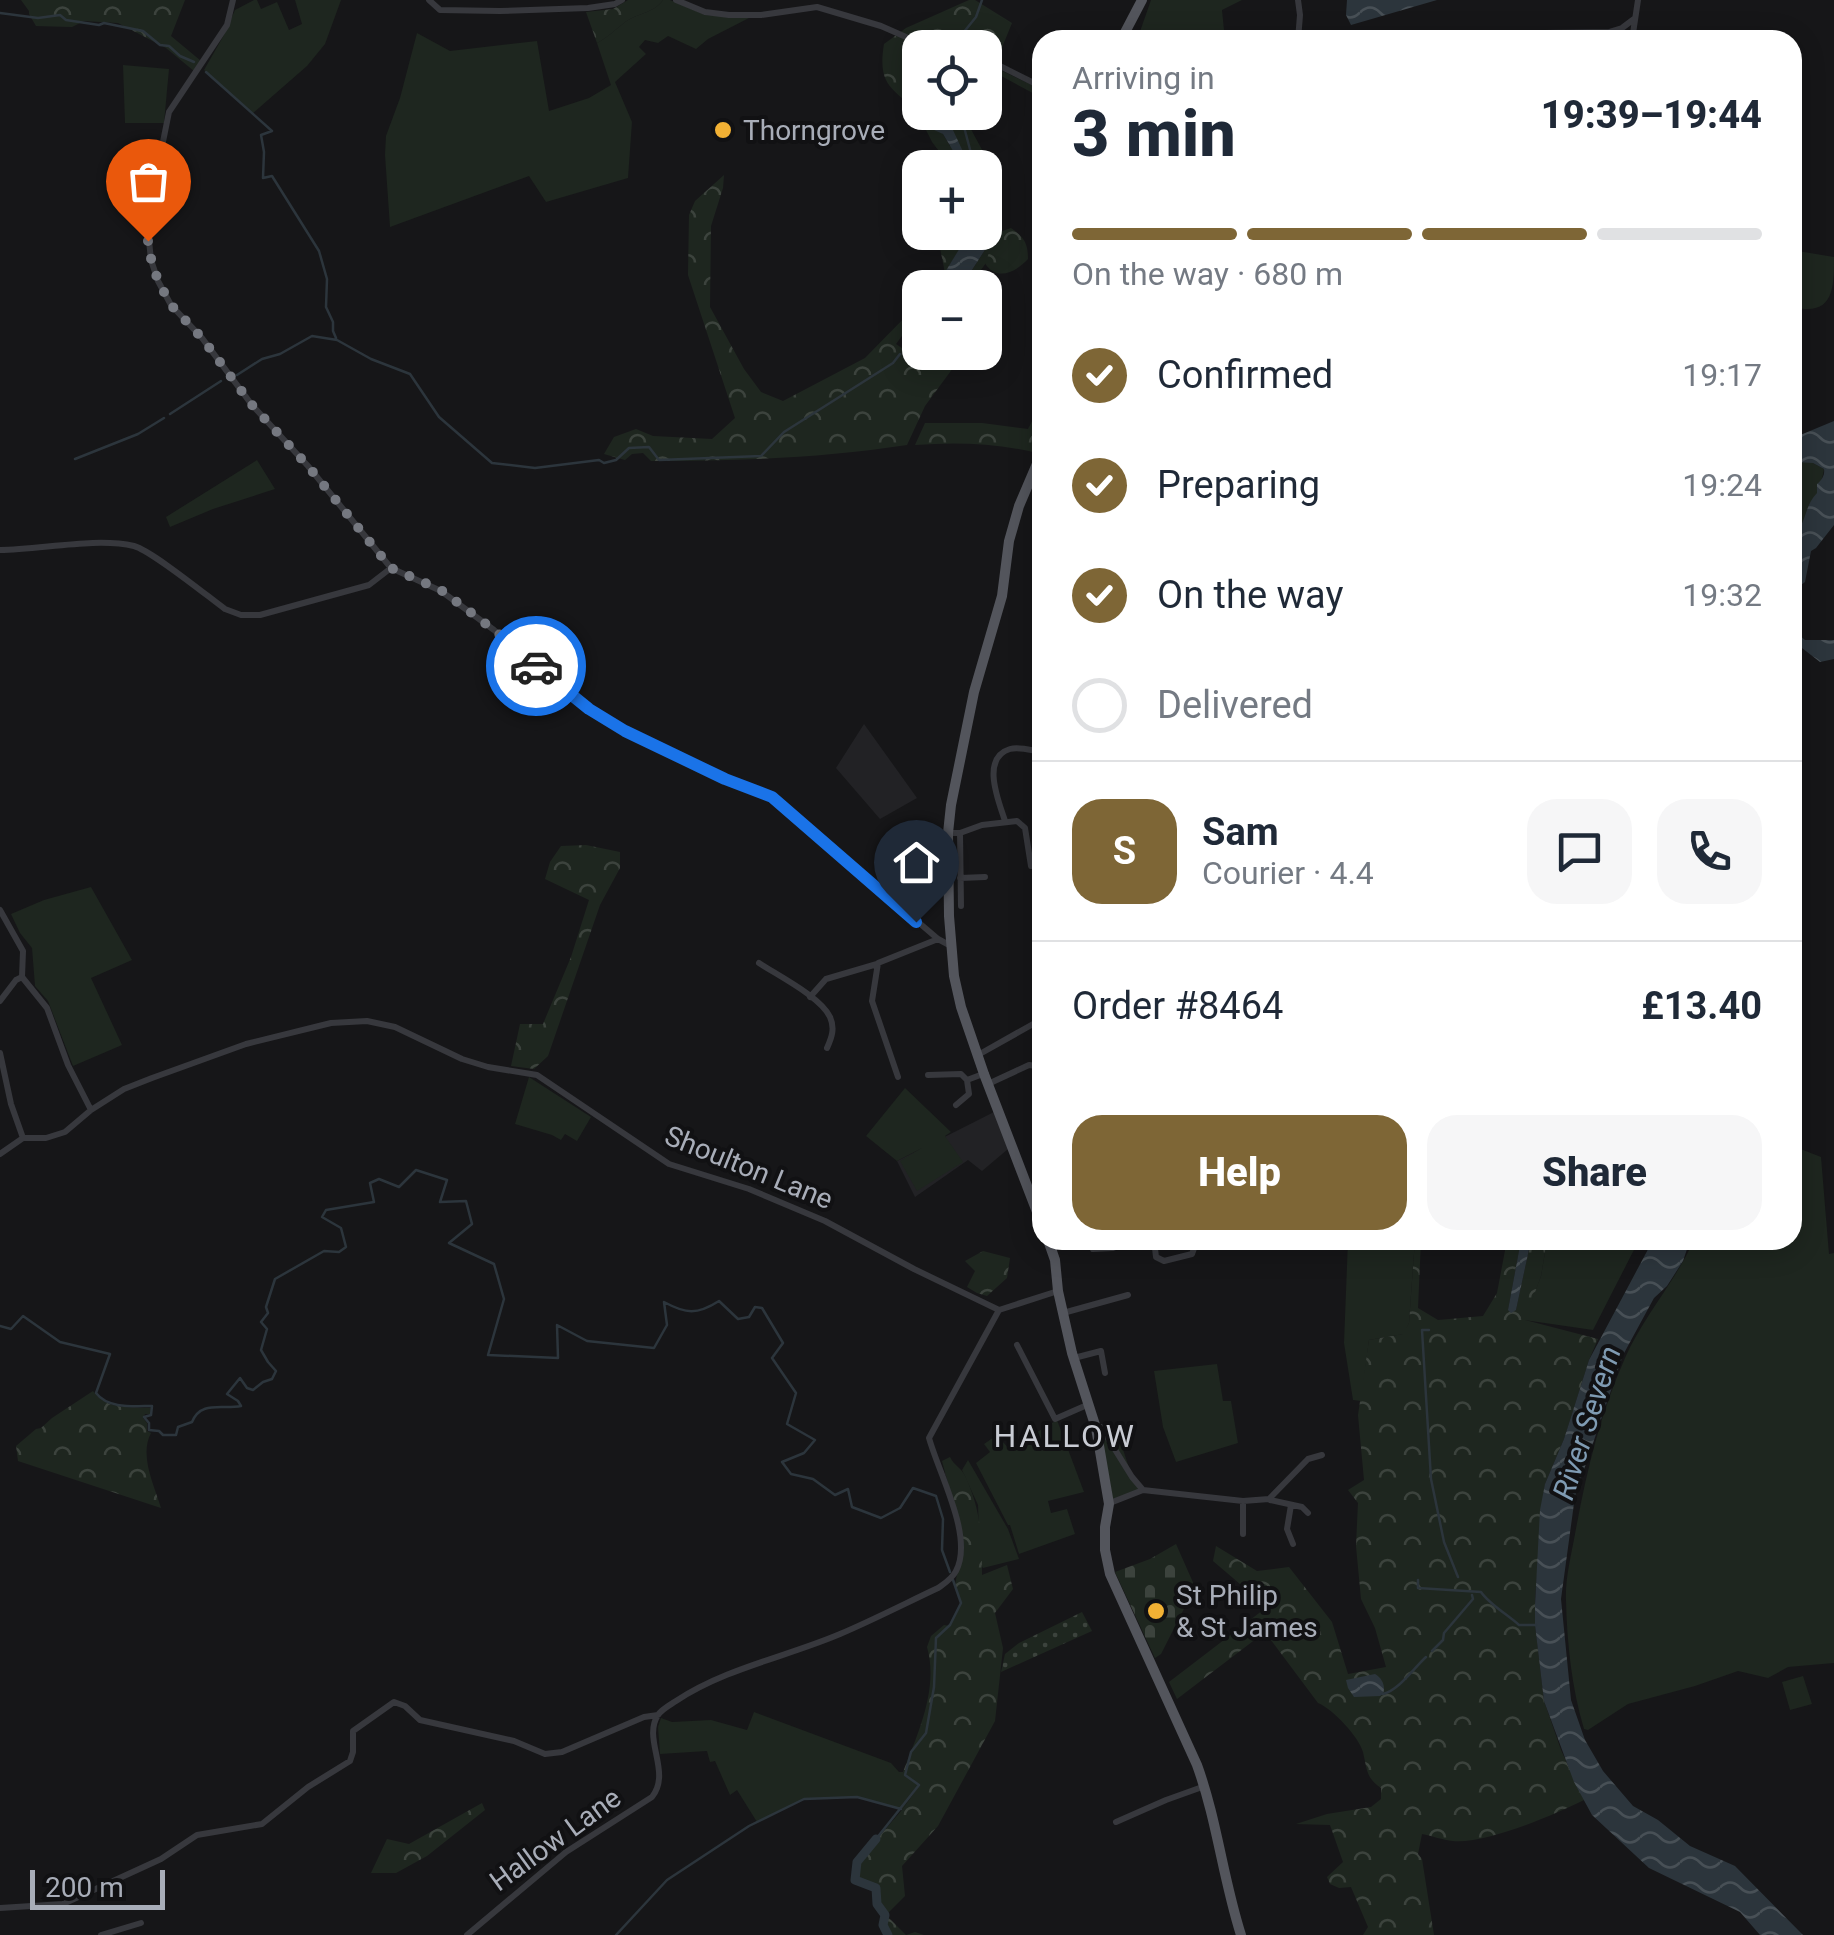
<!DOCTYPE html>
<meta charset="utf-8">
<style>
:root{--surface:#fff;--page:#f6f6f7;--text:#1f2937;--muted:#747a83;--line:#e0e1e3;--accent:#7e6636}
body{margin:0;font-family:Roboto,sans-serif;background:var(--page);color:var(--text);height:100vh;display:flex;flex-direction:column;font-size:38px;white-space:nowrap}
*{box-sizing:border-box;margin:0}
p{font-size:32px;color:var(--muted)}
.icon{flex:none;width:55px;height:55px;fill:none;stroke:currentColor;stroke-width:2;stroke-linecap:round;stroke-linejoin:round}
.map{position:relative;flex:1;overflow:hidden}
.details{position:absolute;left:1032px;top:30px;width:770px;height:1220px;display:flex;flex-direction:column;background:var(--surface);border-radius:30px;box-shadow:0 5px 25px #0003}
.details>*{flex:none}
.fabs{position:absolute;left:902px;top:30px;display:grid;gap:20px}
.fabs a{display:grid;place-items:center;width:100px;height:100px;border-radius:20px;background:var(--surface);box-shadow:0 5px 25px #0003;font-size:50px}
.scale{position:absolute;left:30px;bottom:25px;width:135px;box-sizing:border-box;padding-left:10px;border:5px solid #a8adb8;border-top:0;font-size:28px;line-height:35px;white-space:nowrap;color:#a8adb8;-webkit-text-stroke:8px #111113;paint-order:stroke}
.pin{position:absolute;display:grid;place-items:center;width:85px;height:85px;color:#fff;margin:-102px -42px;border-radius:50% 50% 50% 0;rotate:-45deg;box-shadow:0 0 10px #0007}
.pin .icon{rotate:45deg}
.courier{position:absolute;display:grid;place-items:center;width:100px;height:100px;margin:-50px;border:8px solid #1a73e8;border-radius:50%;background:#fff;color:#222;box-shadow:0 2px 12px #0007}
.summary em{font-style:normal;font-weight:800}
.summary div{display:flex;flex-direction:column-reverse}
.summary{display:flex;align-items:center;justify-content:space-between;height:170px;padding:0 40px}
h1{font-size:65px;font-weight:800;line-height:75px}
.bar{display:grid;grid-template-columns:repeat(4,1fr);gap:15px 10px;align-content:center;height:120px;padding:0 40px}
.bar i{height:12px;border-radius:8px;background:var(--line)}
.bar .selected{background:var(--accent)}
.bar p{grid-column:span 4}
.line{display:flex;align-items:center;gap:25px;padding:0 40px;border-top:2px solid var(--line)}
.line div{flex:1}
.round{display:grid;place-items:center;flex:none;width:105px;height:105px;border-radius:30px;background:var(--page)}
ol{padding:0 40px;list-style:none}
li{display:flex;align-items:center;gap:30px;height:110px}
li p{margin-inline-start:auto}
li .icon{padding:10px;border-radius:50%;background:var(--accent);color:#fff;stroke-width:4}
li:last-child{color:var(--muted)}
li i{width:55px;height:55px;border:5px solid var(--line);border-radius:50%}
.button{display:flex;gap:20px;margin-top:auto;padding:20px 40px}
.button a{flex:1;height:115px;border-radius:30px;background:var(--accent);color:#fff;font-size:40px;font-weight:800;line-height:115px;text-align:center}
.button a+a{background:var(--page);color:var(--text)}
.map>svg:first-child{display:block}
</style>
<div class="map">
<svg width="1834" height="1935" viewBox="0 0 1834 1935">
<defs>
<pattern id="forest-crowns" width="20" height="18" patternUnits="userSpaceOnUse" patternTransform="scale(2.5)"><rect width="20" height="18" fill="#1e261f"/><path d="M2 6a3 3 0 1 1 6 0M12 15a3 3 0 1 1 6 0" fill="none" stroke="#3c433d"/></pattern>
<pattern id="cemetery-stones" width="16" height="16" patternUnits="userSpaceOnUse" patternTransform="scale(2.5)"><rect width="16" height="16" fill="#1e261f"/><path d="M2 7V4a2 2 0 0 1 4 0v3zM10 15v-3a2 2 0 0 1 4 0v3z" fill="#3c433d"/></pattern>
<pattern id="garden-dots" width="8" height="8" patternUnits="userSpaceOnUse" patternTransform="scale(2.5)"><rect width="8" height="8" fill="#1e261f"/><path d="M2 2h.1M6 6h.1" fill="none" stroke="#3c433d" stroke-width="1.8" stroke-linecap="round"/></pattern>
<pattern id="water-waves" width="16" height="10" patternUnits="userSpaceOnUse" patternTransform="scale(2.5)"><rect width="16" height="10" fill="#2c353c"/><path d="M0 5q4-4 8 0t8 0" fill="none" stroke="#485056"/></pattern>
</defs>
<rect width="100%" height="100%" fill="#161618"/>
<!-- built -->
<path fill="#222225" d="M864 724 917 798 880 819 836 768Z
M994 1112 1008 1149 982 1171 968 1160 915 1197 897 1161Z"/>
<!-- green -->
<path fill="#1e261f" d="M254 0H257L261 9 277 2 289 30 302 24 295 0H341L325 44 307 66 253 113 204 70 224 35 235 10Z
M663 0H670L705 15 749 18 708 39 696 49 668 36 658 43 645 40 639 47 646 54 615 82 632 122 628 178 546 202 529 176 390 227 385 155 386 136 400 98 417 33 450 51 537 41 549 111 589 98 611 85 597 43C608 37 615 30 625 22 638 13 654 13 663 0Z
M1151 0H1242L1222 10 1225 40H1137Z
M123 65 169 69 164 123H125Z
M945 113H964C971 133 984 150 992 170 1003 198 1002 227 990 255 985 267 975 277 967 287H961L992 239 988 213 985 212V168L951 167 932 142 921 120 930 116V122L943 134 950 146 951 122Z
M1792 250 1834 257C1834 288 1834 317 1793 307Z
M257 460 275 489 213 509 170 527 166 517Z
M1796 461 1813 463 1824 469C1822 486 1805 524 1793 535V462Z
M91 887 132 960 91 978 122 1045 73 1066 48 1001 35 986 32 948 20 933 11 914 44 900Z
M529 1077 591 1117 577 1141 565 1134 561 1140 552 1135 515 1124Z
M905 1088 951 1132 945 1136 963 1162 917 1191 900 1161 922 1148 897 1161 866 1136Z
M1793 1146 1821 1157 1829 1254 1834 1253V1663L1788 1667 1768 1678 1738 1671 1695 1686 1628 1704 1588 1730 1584 1729C1572 1689 1567 1644 1566 1601 1565 1579 1571 1556 1575 1534 1586 1474 1600 1414 1625 1358 1643 1317 1675 1282 1694 1240H1792Z
M1348 1240H1415L1409 1323 1404 1334 1369 1340 1361 1401 1353 1400 1344 1343Z
M1547 1240H1639L1593 1330 1524 1320 1541 1276Z
M1217 1364 1223 1401H1231L1238 1443 1176 1462 1163 1427 1154 1371Z
M1057 1420 1084 1492 1048 1501 1051 1513 1067 1509 1075 1534 1019 1554 1010 1525H1008L976 1463 990 1452 984 1444 997 1435 1002 1441 994 1449 1003 1442 1009 1449Z
M1101 1424 1112 1425 1118 1434 1132 1477 1143 1490 1112 1500C1112 1474 1098 1449 1101 1424Z
M968 1460 1008 1529 1019 1559 983 1568 980 1564 978 1505 962 1470Z
M1803 1676 1812 1704 1790 1710 1782 1682Z
M754 1712 891 1763 899 1772H903L919 1785 902 1810 857 1797 804 1799 757 1822 737 1790 730 1795 715 1761 710 1762 707 1751 660 1754 658 1727 661 1718 672 1722 711 1720 747 1730Z"/>
<!-- forest -->
<path fill="url(#forest-crowns)" d="M21 0H185L171 36 201 61 194 71 166 48 118 23 84 21 72 27 36 26 29 14V11Z
M628 0H663C654 13 638 13 625 22 615 30 608 37 597 43L586 12 613 9Z
M969 0H975L1012 23 994 67 1042 90V98L992 71 985 72V48H920V112L937 113 921 120C899 86 876 93 884 44L906 28Z
M724 175 723 188 711 226 710 307 744 369 761 392 783 401 865 358 914 308 920 309V311L896 344 912 355 920 347V352L964 353 925 406 907 445C822 458 737 461 651 461L643 453 632 454 625 460 604 454 614 437 636 429 653 436 712 439 735 418 688 275 689 215 695 201Z
M1011 228C1024 237 1028 243 1028 259 1016 272 996 282 985 263L997 233Z
M937 233H969L945 273Z
M1042 402V441L1037 453C997 443 956 442 915 445L925 423H982L1028 429Z
M586 845 620 852V868L600 905 548 1056 534 1069 511 1066 520 1024H543L571 957 589 900 545 879 550 862 561 846Z
M1415 1240H1421L1418 1308 1438 1320 1483 1316 1497 1293 1507 1240H1521L1508 1310H1516L1531 1240H1547L1541 1276 1525 1320 1598 1339 1589 1360 1564 1439 1545 1484 1535 1597V1625L1544 1701 1561 1750 1584 1800C1554 1815 1486 1844 1453 1841 1443 1840 1432 1836 1422 1834L1418 1854 1422 1859 1434 1935H1363L1368 1927 1351 1887 1339 1888 1330 1884 1327 1877 1343 1862 1330 1825 1296 1824 1327 1814 1371 1807 1381 1799V1788C1366 1778 1367 1769 1363 1752 1359 1737 1333 1709 1318 1703L1265 1632 1177 1699 1169 1682 1267 1607 1213 1561 1216 1546 1257 1571 1289 1567 1332 1622 1348 1674 1386 1667 1375 1628 1361 1599 1356 1546 1358 1503 1348 1490 1364 1480 1358 1415 1369 1340 1403 1334 1409 1323Z
M983 1251 1010 1258 1007 1278 987 1296 977 1293 967 1287 975 1271 965 1261Z
M93 1391C106 1410 130 1407 151 1408L150 1414H145L143 1418 147 1423V1431L151 1433C139 1455 154 1485 161 1508L18 1461 16 1446 36 1429 41 1428 52 1418Z
M950 1457C954 1466 961 1467 965 1476 981 1509 982 1539 982 1575L1007 1565 1013 1589 995 1613 1003 1648 995 1721 938 1826 902 1866 905 1896 886 1915 906 1935 915 1932 924 1935H888L883 1925 885 1915 877 1904 876 1888 855 1880 857 1862 902 1810 919 1786 903 1772C918 1733 939 1688 927 1647L931 1636 944 1625 950 1626 961 1603 955 1586 963 1538 942 1461Z
M482 1803 485 1810 427 1856 396 1873H371L387 1839 409 1844Z"/>
<!-- cemetery -->
<path fill="url(#cemetery-stones)" d="M1176 1544 1195 1587 1161 1654 1155 1658 1115 1572 1150 1559Z"/>
<!-- garden -->
<path fill="url(#garden-dots)" d="M1082 1612 1092 1631 1001 1672 1005 1654 1019 1643Z"/>
<!-- water -->
<path fill="url(#water-waves)" d="M1347 0H1437L1351 25 1346 15Z
M937 112 945 113 966 158 961 164 943 134 932 129 930 116Z
M985 212H988L992 239 961 287H936L969 233 985 232Z
M1834 421V525L1816 548 1811 551 1805 582 1793 590V584L1801 577V568L1793 567V535C1808 522 1803 508 1817 493V484C1822 480 1825 475 1824 469L1813 463 1793 462V438Z
M1793 630 1805 640H1834V659L1820 662 1793 641Z
M1521 1240H1531L1516 1310 1511 1313 1508 1310Z
M1653 1240H1690L1683 1261 1667 1286 1654 1298 1623 1355 1575 1496 1561 1599 1571 1700 1585 1740 1603 1771 1633 1806 1658 1820 1690 1846 1735 1866 1803 1935H1760L1740 1912 1649 1868 1592 1815 1574 1782 1544 1701 1535 1625V1605L1540 1510 1545 1484 1564 1439 1589 1360Z
M1375 1674C1382 1678 1386 1686 1383 1694L1380 1696 1354 1697 1348 1688 1346 1680Z"/>
<g fill="none" stroke-linecap="round" stroke-linejoin="round">
<!-- stream -->
<path stroke="#2c353c" stroke-width="2.5" d="M0 13 38 18 60 15 66 20 99 25 104 23 143 31 160 45 169 46 180 56 194 62
M951 48 976 17 982 0
M206 72 272 131 261 135 264 152 263 178 272 176 319 251 327 279 326 307 333 322V331L336 338
M960 112 975 168
M985 202 988 212 985 219
M237 375 262 359 280 354 312 336 337 340 371 359 410 374 439 417 492 463 535 468 599 460 604 463 616 460 629 448 649 447 659 460 761 456 784 432 893 363 900 354
M170 414 221 381
M75 459 138 434 164 418
M0 1326 11 1329 23 1316 60 1342 110 1354 96 1393C108 1409 134 1406 152 1406L151 1415 144 1417 149 1423V1430L159 1431 163 1435H176L178 1427 192 1422C201 1400 222 1410 241 1406L238 1401 227 1394 240 1378 247 1388 253 1390 263 1382 272 1379 276 1371 268 1362 261 1350 267 1329 261 1322 268 1313 266 1307 275 1279 324 1251 339 1252 346 1247 341 1228 322 1217 326 1210 374 1202 370 1183 379 1179 399 1187 416 1170 447 1180 440 1202 466 1201 472 1224 449 1243 494 1264 504 1299 488 1355 558 1358 557 1325 587 1341 654 1348 667 1325 664 1302C686 1314 697 1315 719 1301L738 1319 749 1317 755 1307 762 1308 783 1343 772 1358 796 1393 787 1424 815 1440 804 1453 782 1462 791 1474 813 1479 835 1495 848 1489 852 1507 881 1518 900 1508 913 1488 936 1496 943 1519 942 1550 950 1572
M1429 1330H1422L1431 1479 1444 1542 1458 1577
M1418 1580V1588L1481 1592C1489 1604 1508 1615 1519 1625H1536
M1432 1651 1443 1640 1444 1633 1473 1599 1472 1595
M1383 1694C1399 1690 1413 1669 1426 1657
M876 1839 919 1785 905 1775 911 1752 926 1733 934 1687 936 1638 950 1625 961 1603 953 1580
M616 1935 667 1880 749 1826 804 1799 857 1797 901 1809"/>
<!-- river -->
<path stroke="#2c353c" stroke-width="9" d="M876 1839 857 1862 855 1880 876 1888 877 1904 885 1915 883 1925 888 1935"/>
<!-- minor -->
<path stroke="#37383d" stroke-width="6" d="M233 0 227 25 169 112 147 221 151 260 158 281 171 305 202 338 252 405 308 466 391 568 441 591 494 630 589 709 625 731 725 779 772 797 938 939 951 946
M429 0 440 10 500 11 588 8 615 4 622 0
M676 0 705 12 729 15H761L817 7 881 26 931 48
M1298 40 1300 15 1298 0
M1471 40 1544 33 1609 32 1622 28 1634 19
M1632 40 1638 0
M985 61 994 63 1042 87
M0 550C40 550 95 537 134 546 152 551 206 595 225 609L241 615H260L369 585 391 568
M1005 821C999 802 980 758 1010 749 1020 746 1033 751 1042 752
M948 833H960L961 906
M960 833 982 825 1017 821 1025 828 1031 866
M960 878 985 877
M0 910 23 951 22 977 47 1008 68 1065 91 1110
M759 963C777 975 821 997 830 1017 835 1028 832 1037 827 1048
M810 997 826 979 877 964
M0 1001 16 980 22 977
M0 1053 11 1104 23 1138
M978 1055 1042 1019
M928 1075 961 1074 967 1080 983 1074
M898 1077 872 1001 878 963 938 939
M988 1084 1029 1065 1036 1066 1042 1071
M956 1105 969 1094 967 1080
M0 1154 23 1138H46L65 1132 91 1110 124 1089 152 1078 246 1044 331 1023 367 1021 395 1027 462 1059 488 1067 537 1075 669 1164 749 1189 825 1221 914 1269 999 1310
M1154 1240 1156 1257 1164 1261 1192 1254 1197 1240
M1093 1249 1113 1248 1121 1245 1123 1240
M1063 1313 1128 1295
M1017 1345 1055 1419 1087 1405
M1074 1358 1101 1351 1105 1373
M1096 1428 1101 1427 1132 1477 1143 1490
M1270 1500 1302 1507 1308 1513
M1243 1501V1534
M1110 1503 1143 1490 1243 1501 1269 1499 1308 1459 1322 1455
M1291 1505 1287 1529 1293 1544
M1116 1822 1166 1800 1205 1786
M0 1908 63 1904 161 1859 197 1835 262 1824 308 1787 350 1761 353 1752V1731L394 1702 405 1706 420 1720 514 1741 545 1754 562 1752 644 1717 658 1715
M101 1935 141 1923
M467 1935 566 1852 652 1797C672 1772 642 1739 658 1715 662 1709 670 1705 676 1701 726 1668 786 1657 840 1634 873 1620 906 1603 938 1588 945 1583 952 1579 956 1571 974 1537 939 1474 929 1438L999 1310 1058 1291"/>
<!-- major -->
<path stroke="#53555c" stroke-width="10" d="M1121 40 1142 0
M1042 452 1019 506 1009 541 1002 596 974 692 951 805 948 833 949 916 954 976 961 1007 984 1074 1042 1225
M1048 1240 1055 1260 1058 1291 1072 1353 1096 1428 1109 1504 1105 1527V1550L1110 1574 1197 1765C1217 1820 1223 1879 1241 1935"/>
</g>
<g fill="none" stroke-linecap="round" stroke-linejoin="round">
<!-- done -->
<path stroke="#757880" stroke-width="10" stroke-dasharray="0 18" d="M148 241 149 252 158 281 171 305 202 338 252 405 308 466 391 568 441 590 494 630 536 666"/>
<!-- route -->
<path stroke="#1a73e8" stroke-width="12" d="M536 666 589 709 625 731 725 779 772 797 916 922"/>
</g>
<!-- markers -->
<g fill="#f2b134" stroke="#111113" stroke-width="4">
<circle cx="723" cy="130" r="10"/>
<circle cx="1156" cy="1611" r="10"/>
</g>
<g text-anchor="middle" stroke-width="8" stroke-linejoin="round" paint-order="stroke">
<!-- poi labels -->
<g font-size="28" fill="#a8adb8" stroke="#111113" text-anchor="start">
<text x="743" y="140">Thorngrove</text>
<text x="1176" y="1605">St Philip<tspan x="1176" dy="32">&amp; St James</tspan></text>
</g>
<!-- street labels -->
<g font-size="28" fill="#a8adb8" stroke="#111113">
<text transform="translate(749 1167) rotate(22)" y="10">Shoulton Lane</text>
<text transform="translate(555 1839) rotate(-36)" y="10">Hallow Lane</text>
</g>
<!-- water labels -->
<g font-size="30" font-style="italic" fill="#7f9bb3" stroke="#111113">
<text transform="translate(1587 1423) rotate(-72)" y="10">River Severn</text>
</g>
<!-- quarter labels -->
<g font-size="32" letter-spacing="2.5" fill="#c9ccd4" stroke="#111113">
<text x="1065" y="1447">HALLOW</text>
</g>
</g>
</svg>
<div class="fabs">
<a><svg class="icon" aria-label="locate" viewBox="0 0 24 24"><circle cx="12" cy="12" r="6"/><path d="M12 2v4M12 18v4M2 12h4M18 12h4"/></svg></a>
<a>+</a>
<a>−</a>
</div>
<div class="scale">200 m</div>
<div class="pin" style="left:148px;top:241px;background:#ea580c"><svg class="icon" aria-label="bag" viewBox="0 0 24 24"><path d="M5 8h14l-1 12H6zM9 8a3 3 0 0 1 6 0"/></svg></div>
<div class="pin" style="left:916px;top:922px;background:#1f2937"><svg class="icon" aria-label="home" viewBox="0 0 24 24"><path d="M3 11l9-7 9 7M6 9v11h12V9"/></svg></div>
<div class="courier" style="left:536px;top:666px"><svg class="icon" aria-label="car" viewBox="0 0 24 24"><path d="M5 17H2v-5l4-1 3-4h7l3 4 3 1v5h-3M9 17h6M6 11h13"/><circle cx="7" cy="17" r="2"/><circle cx="17" cy="17" r="2"/></svg></div>
<section class="details">
<div class="summary"><div><h1>3 min</h1><p>Arriving in</p></div><em>19:39–19:44</em></div>
<div class="bar"><i class="selected"></i><i class="selected"></i><i class="selected"></i><i></i><p>On the way · 680 m</p></div>
<ol>
<li><svg class="icon" aria-label="check" viewBox="0 0 24 24"><path d="M5 12l5 5 9-10"/></svg>Confirmed<p>19:17</p></li>
<li><svg class="icon" aria-label="check" viewBox="0 0 24 24"><path d="M5 12l5 5 9-10"/></svg>Preparing<p>19:24</p></li>
<li><svg class="icon" aria-label="check" viewBox="0 0 24 24"><path d="M5 12l5 5 9-10"/></svg>On the way<p>19:32</p></li>
<li><i></i>Delivered</li>
</ol>
<div class="line" style="height:180px"><b class="round" style="background:var(--accent);color:#fff">S</b><div><b>Sam</b><p>Courier · 4.4</p></div><a class="round"><svg class="icon" aria-label="chat" viewBox="0 0 24 24"><path d="M4 5h16v11H9l-5 4z"/></svg></a><a class="round"><svg class="icon" aria-label="phone" viewBox="0 0 24 24"><path d="M5 4h4l2 5-3 2q2 4 5 5l2-3 5 2v4C11 20 4 13 5 4z"/></svg></a></div>
<div class="line" style="height:130px"><div>Order #8464</div><b>£13.40</b></div>
<div class="button"><a>Help</a><a>Share</a></div>
</section>
</div>
